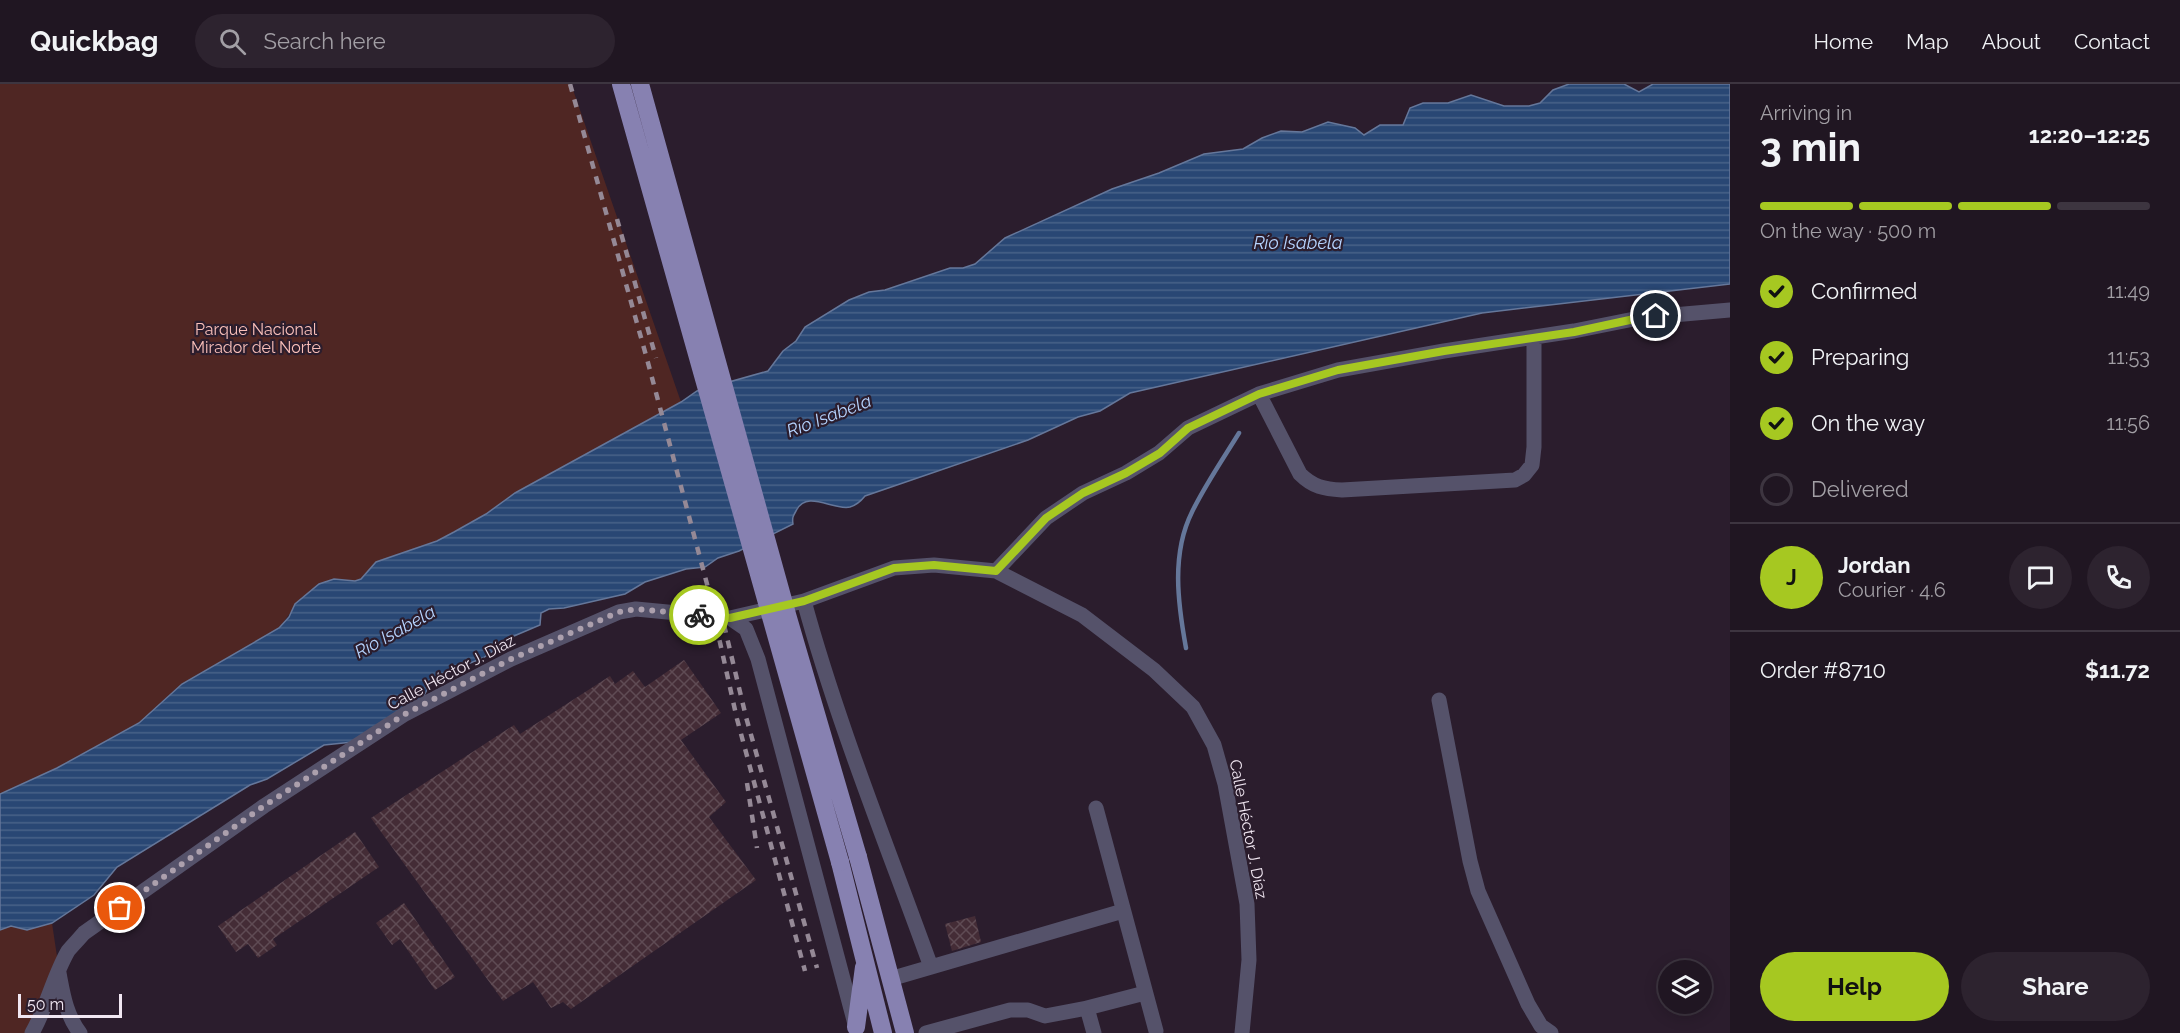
<!DOCTYPE html>
<meta charset="utf-8">
<style>
:root{--surface:#201622;--page:#2d232f;--text:#f1f3f6;--muted:#a29fa5;--line:#3d3540;--accent:#a6c821}
body{margin:0;font-family:Raleway,sans-serif;background:var(--page);color:var(--text);height:100vh;display:flex;flex-direction:column;font-size:22px;white-space:nowrap}
*{box-sizing:border-box;margin:0}
p{font-size:20px;color:var(--muted)}
.icon{flex:none;width:33px;height:33px;fill:none;stroke:currentColor;stroke-width:2;stroke-linecap:round;stroke-linejoin:round}
.map{position:relative;flex:1;overflow:hidden}
.details{display:flex;flex-direction:column;background:var(--surface);width:450px}
.details>*{flex:none}
.buttons{position:absolute;left:1658px;top:876px;display:grid;gap:12px}
.buttons a{display:grid;place-items:center;width:54px;height:54px;border-radius:50%;background:var(--surface);box-shadow:0 3px 15px #0003,0 0 0 2px var(--line);font-size:30px}
.scale{position:absolute;left:18px;bottom:15px;width:104px;box-sizing:border-box;padding-left:6px;border:3px solid #f1e7f2;border-top:0;font-size:16px;line-height:21px;white-space:nowrap;color:#f1e7f2;-webkit-text-stroke:4px #2b1d2d;paint-order:stroke}
.pin{position:absolute;display:grid;place-items:center;width:51px;height:51px;color:#fff;margin:-26px;border:3px solid #fff;border-radius:50%;box-shadow:0 2px 6px #0007}
.courier{position:absolute;display:grid;place-items:center;width:60px;height:60px;margin:-30px;border:4px solid #a6c821;border-radius:50%;background:#fff;color:#222;box-shadow:0 2px 8px #0007}
.head em{font-style:normal;font-weight:700}
.head div{display:flex;flex-direction:column-reverse}
.head{display:flex;align-items:center;justify-content:space-between;height:102px;padding:0 30px}
h1{font-size:39px;font-weight:700;line-height:45px}
.bar{display:grid;grid-template-columns:repeat(4,1fr);gap:9px 6px;align-content:center;height:72px;padding:0 30px}
.bar i{height:8px;border-radius:4px;background:var(--line)}
.bar .selected{background:var(--accent)}
.bar p{grid-column:span 4}
.line{display:flex;align-items:center;gap:15px;padding:0 30px;border-top:2px solid var(--line)}
.line div{flex:1}
.round{display:grid;place-items:center;flex:none;width:63px;height:63px;border-radius:32px;background:var(--page)}
ol{padding:0 30px;list-style:none}
li{display:flex;align-items:center;gap:18px;height:66px}
li p{margin-inline-start:auto}
li .icon{padding:6px;border-radius:50%;background:var(--accent);color:#111;stroke-width:4}
li:last-child{color:var(--muted)}
li i{width:33px;height:33px;border:3px solid var(--line);border-radius:50%}
.cta{display:flex;gap:12px;margin-top:auto;padding:12px 30px}
.cta a{flex:1;height:69px;border-radius:36px;background:var(--accent);color:#111;font-size:24px;font-weight:700;line-height:69px;text-align:center}
.cta a+a{background:var(--page);color:var(--text)}
header{display:flex;align-items:center;gap:36px;box-sizing:border-box;height:84px;padding:0 30px;background:var(--surface);border-bottom:2px solid var(--line)}
header strong{font-size:28px}
nav{display:flex;gap:33px;margin-inline-start:auto;font-size:21px}
.search{width:420px;height:54px;background:var(--page);display:flex;align-items:center;gap:15px;box-sizing:border-box;padding:0 21px;border-radius:33px;color:var(--muted);font-size:22px}
main{display:flex;flex:1;min-height:0}
.map>svg:first-child{display:block}
</style>
<header>
<strong>Quickbag</strong>
<div class="search"><svg class="icon" aria-label="search" viewBox="0 0 24 24"><circle cx="10" cy="10" r="6"/><path d="M15 15l6 6"/></svg>Search here</div>
<nav><a>Home</a><a>Map</a><a>About</a><a>Contact</a></nav>
</header>
<main>
<div class="map">
<svg width="1730" height="949" viewBox="0 0 1730 949">
<defs>
<pattern id="water-rules" width="6" height="5" patternUnits="userSpaceOnUse" patternTransform="scale(1.5)"><rect width="6" height="5" fill="#294774"/><path d="M0 2.5h6" fill="none" stroke="#486288"/></pattern>
<pattern id="building-cross-hatch" width="8" height="8" patternUnits="userSpaceOnUse" patternTransform="scale(1.5)"><rect width="8" height="8" fill="#442c36"/><path d="M0 0l8 8M0 8l8-8" fill="none" stroke="#5f4b54"/></pattern>
</defs>
<rect width="100%" height="100%" fill="#2b1d2d"/>
<!-- green -->
<path fill="#4f2623" d="M0 0H571L681 318 515 409 486 430 437 457 376 478 361 495 302 513 279 544 182 600 139 639 57 684 0 710Z
M52 839 59 886 31 949H0V846L11 842Z"/>
<!-- water -->
<path fill="url(#water-rules)" stroke="#65779a" stroke-width="1.5" d="M1569 0H1624L1639 8 1653 0H1730V200L1482 229 1130 309 1100 327 1078 333 1028 356 865 412C861 417 857 421 850 423 833 427 807 405 796 427 793 432 792 434 793 440L739 467 718 474 705 483 686 485 645 498 625 510 564 524 549 525 541 529 540 541 514 552 483 574 439 591 428 604 420 619 353 658 324 661 267 695 250 701 117 783 94 811 52 839 27 846 11 842 0 846V710L57 684 139 639 182 600 279 544 289 533 295 520 319 500 334 495 355 497 361 495 376 478 437 457 454 448 486 430 515 409 681 318 697 307 768 287 783 267 796 257 805 243 849 216 869 208 885 206 950 184H963L975 180 1005 154 1112 105 1159 89 1204 70 1243 65 1262 54 1281 47 1302 48 1328 38 1355 44 1364 51 1380 41H1403L1410 24 1423 19H1448L1471 11 1504 22H1529L1540 19 1553 6Z"/>
<g fill="none" stroke-linecap="round" stroke-linejoin="round">
<!-- stream -->
<path stroke="#65779a" stroke-width="4.5" d="M1186 564C1178 520 1171 470 1192 428 1205 401 1223 375 1239 349"/>
</g>
<!-- building -->
<path fill="url(#building-cross-hatch)" d="M684 576 721 629 681 656 726 718 709 733 756 796 571 925 563 918 551 924 533 898 503 917 371 734 514 641 520 650 610 592 615 600 633 587 645 603Z
M355 748 379 783 273 855 277 861 258 874 248 860 236 868 218 842Z
M404 819 455 893 435 906 400 855 392 861 376 839Z
M975 832 981 858 952 867 945 840Z"/>
<g fill="none" stroke-linecap="round" stroke-linejoin="round">
<!-- minor -->
<path stroke="#55526a" stroke-width="15" d="M1259 310 1300 390C1313 403 1324 405 1342 406L1515 396 1524 391 1532 381 1534 363V254
M996 487 1046 434 1083 409 1126 389 1159 369 1188 344 1259 310 1338 286 1444 267 1574 247 1639 234 1730 226
M804 517C838 641 887 761 931 883
M730 534 746 545 758 575 855 940
M1439 616 1470 777 1478 807 1528 920 1541 942 1551 949
M1096 724 1156 947
M59 889C63 910 66 931 80 949
M890 895 1123 827
M1087 924 1094 949
M32 949C47 923 53 893 68 867 73 861 79 855 84 849L264 722 405 630 511 575 619 528 636 525 730 534 804 517 894 484 934 481 996 487 1082 531 1154 586 1193 623 1214 661 1225 700 1247 820 1249 876 1242 949
M926 949 1010 926H1028L1045 932 1087 924 1145 909"/>
<!-- major -->
<path stroke="#8781b1" stroke-width="18" d="M858 773 905 949
M840 778 883 949
M856 943 864 883"/>
<!-- rail -->
<path stroke="#958996" stroke-width="4.5" stroke-dasharray="8 8" stroke-linecap="butt" d="M570 0 647 275 707 500 737 635 805 887
M617 135 656 274
M724 541 746 633 817 884
M747 699 757 764"/>
<!-- major-bridge -->
<path stroke="#8781b1" stroke-width="18" d="M621 0 840 778
M640 0 788 534 858 773"/>
</g>
<g fill="none" stroke-linecap="round" stroke-linejoin="round">
<!-- done -->
<path stroke="#aca0ad" stroke-width="6" stroke-dasharray="0 10.8" d="M120 824 264 722 405 630 511 575 619 528 636 525 699 531"/>
<!-- route -->
<path stroke="#a6c821" stroke-width="8" d="M699 531 730 534 804 517 894 484 934 481 996 487 1046 434 1083 409 1126 389 1160 369 1188 344 1259 310 1338 286 1444 267 1574 248 1639 234 1656 232"/>
</g>
<g text-anchor="middle" stroke-width="4.5" stroke-linejoin="round" paint-order="stroke">
<!-- park labels -->
<g font-size="16" fill="#fbc0ba" stroke="#2b1d2d">
<text x="256" y="251">Parque Nacional<tspan x="256" dy="18">Mirador del Norte</tspan></text>
</g>
<!-- street labels -->
<g font-size="16" fill="#f1e7f2" stroke="#2b1d2d">
<text transform="translate(451 588) rotate(-28)" y="6">Calle Héctor J. Díaz</text>
<text transform="translate(1249 745) rotate(79)" y="6">Calle Héctor J. Díaz</text>
</g>
<!-- water labels -->
<g font-size="18" font-style="italic" fill="#b5d3fe" stroke="#2b1d2d">
<text x="1298" y="165">Río Isabela</text>
<text transform="translate(829 332) rotate(-21)" y="6">Río Isabela</text>
<text transform="translate(395 548) rotate(-29)" y="6">Río Isabela</text>
</g>
</g>
</svg>
<div class="buttons">
<a><svg class="icon" aria-label="layers" viewBox="0 0 24 24"><path d="M12 4l9 5-9 5-9-5zM3 14l9 5 9-5"/></svg></a>
</div>
<div class="scale">50 m</div>
<div class="pin" style="left:120px;top:824px;background:#ea580c"><svg class="icon" aria-label="bag" viewBox="0 0 24 24"><path d="M5 8h14l-1 12H6zM9 8a3 3 0 0 1 6 0"/></svg></div>
<div class="pin" style="left:1656px;top:232px;background:#1f2937"><svg class="icon" aria-label="home" viewBox="0 0 24 24"><path d="M3 11l9-7 9 7M6 9v11h12V9"/></svg></div>
<div class="courier" style="left:699px;top:531px"><svg class="icon" aria-label="bike" viewBox="0 0 24 24"><circle cx="6" cy="16" r="4"/><circle cx="18" cy="16" r="4"/><path d="M6 16l4-8h5l3 8M10 8l3 8H6M13 5h3"/></svg></div>
</div>
<section class="details">
<div class="head"><div><h1>3 min</h1><p>Arriving in</p></div><em>12:20–12:25</em></div>
<div class="bar"><i class="selected"></i><i class="selected"></i><i class="selected"></i><i></i><p>On the way · 500 m</p></div>
<ol>
<li><svg class="icon" aria-label="check" viewBox="0 0 24 24"><path d="M5 12l5 5 9-10"/></svg>Confirmed<p>11:49</p></li>
<li><svg class="icon" aria-label="check" viewBox="0 0 24 24"><path d="M5 12l5 5 9-10"/></svg>Preparing<p>11:53</p></li>
<li><svg class="icon" aria-label="check" viewBox="0 0 24 24"><path d="M5 12l5 5 9-10"/></svg>On the way<p>11:56</p></li>
<li><i></i>Delivered</li>
</ol>
<div class="line" style="height:108px"><b class="round" style="background:var(--accent);color:#111">J</b><div><b>Jordan</b><p>Courier · 4.6</p></div><a class="round"><svg class="icon" aria-label="chat" viewBox="0 0 24 24"><path d="M4 5h16v11H9l-5 4z"/></svg></a><a class="round"><svg class="icon" aria-label="phone" viewBox="0 0 24 24"><path d="M5 4h4l2 5-3 2q2 4 5 5l2-3 5 2v4C11 20 4 13 5 4z"/></svg></a></div>
<div class="line" style="height:78px"><div>Order #8710</div><b>$11.72</b></div>
<div class="cta"><a>Help</a><a>Share</a></div>
</section>
</main>
